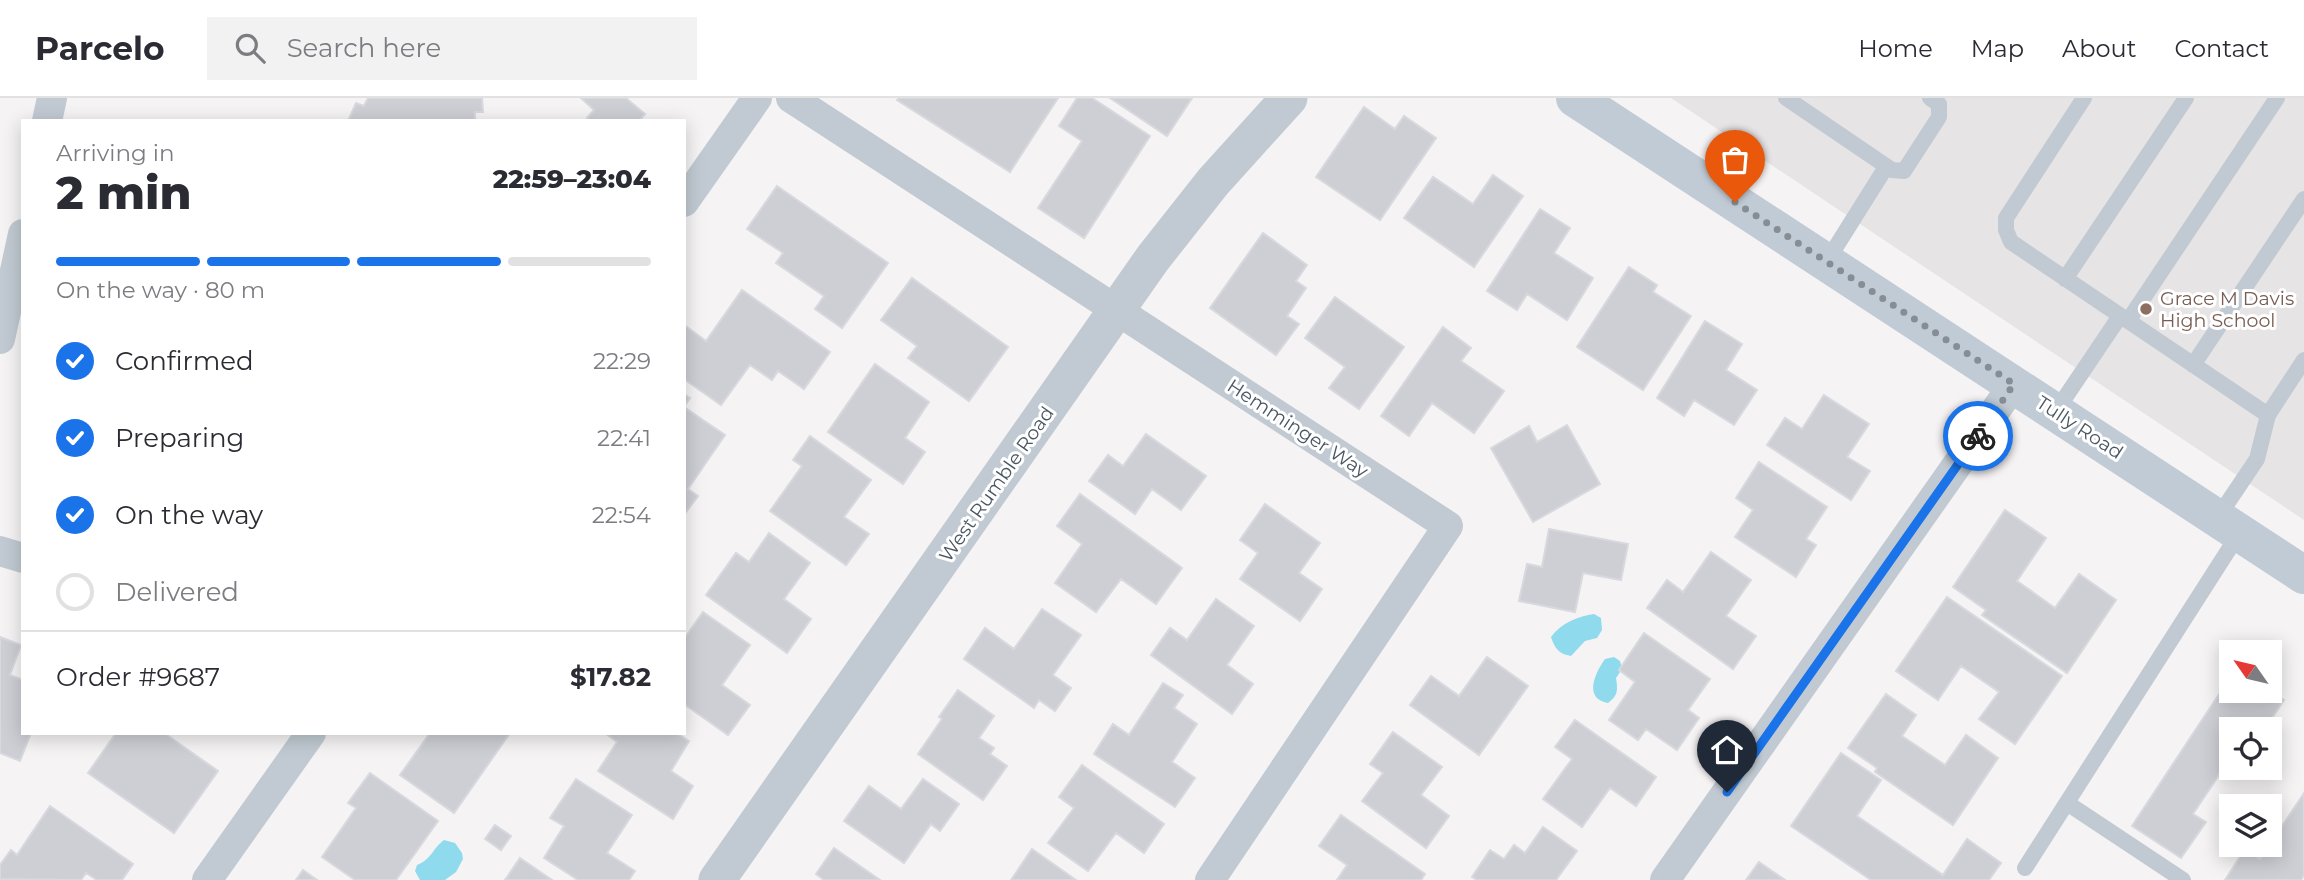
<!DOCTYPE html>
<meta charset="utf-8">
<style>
:root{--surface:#fff;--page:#f2f2f3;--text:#2b2b33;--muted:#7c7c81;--line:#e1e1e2;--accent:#1a73e8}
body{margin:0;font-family:Montserrat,sans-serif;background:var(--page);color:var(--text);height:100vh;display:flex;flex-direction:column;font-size:26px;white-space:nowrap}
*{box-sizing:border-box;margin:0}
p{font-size:23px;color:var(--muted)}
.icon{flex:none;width:38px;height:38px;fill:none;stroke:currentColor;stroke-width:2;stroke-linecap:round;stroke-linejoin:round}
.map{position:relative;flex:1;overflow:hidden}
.sheet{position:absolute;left:21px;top:21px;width:665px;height:616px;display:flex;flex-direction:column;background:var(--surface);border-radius:0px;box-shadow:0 4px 18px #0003}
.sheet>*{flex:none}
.needle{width:46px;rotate:304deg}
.tools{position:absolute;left:2219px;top:542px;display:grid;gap:14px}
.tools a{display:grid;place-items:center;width:63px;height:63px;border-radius:0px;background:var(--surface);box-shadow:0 4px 18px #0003;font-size:35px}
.pin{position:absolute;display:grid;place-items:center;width:60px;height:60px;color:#fff;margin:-72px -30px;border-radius:50% 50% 50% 0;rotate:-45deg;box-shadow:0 0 7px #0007}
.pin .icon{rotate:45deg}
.courier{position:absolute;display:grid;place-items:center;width:70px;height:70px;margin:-35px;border:5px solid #1a73e8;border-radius:50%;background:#fff;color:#222;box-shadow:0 2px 9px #0007}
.summary em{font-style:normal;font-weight:800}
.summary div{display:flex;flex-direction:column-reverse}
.summary{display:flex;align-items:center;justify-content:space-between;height:119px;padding:0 35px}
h1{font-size:46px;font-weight:800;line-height:52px}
.bar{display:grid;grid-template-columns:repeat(4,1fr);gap:10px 7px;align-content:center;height:84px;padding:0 35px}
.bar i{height:9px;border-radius:5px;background:var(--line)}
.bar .active{background:var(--accent)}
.bar p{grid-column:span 4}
.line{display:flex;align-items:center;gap:18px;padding:0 35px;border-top:2px solid var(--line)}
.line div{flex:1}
ol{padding:0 35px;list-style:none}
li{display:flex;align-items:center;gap:21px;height:77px}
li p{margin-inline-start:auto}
li .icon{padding:7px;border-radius:50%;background:var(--accent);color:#fff;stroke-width:4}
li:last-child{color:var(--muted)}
li i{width:38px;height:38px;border:4px solid var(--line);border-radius:50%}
header{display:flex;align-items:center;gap:42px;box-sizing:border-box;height:98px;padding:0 35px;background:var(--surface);border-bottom:2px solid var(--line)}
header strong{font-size:33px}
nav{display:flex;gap:38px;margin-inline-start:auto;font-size:24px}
.search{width:490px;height:63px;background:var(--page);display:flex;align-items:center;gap:18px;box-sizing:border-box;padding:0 24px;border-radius:0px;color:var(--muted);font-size:26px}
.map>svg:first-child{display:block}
</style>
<header>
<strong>Parcelo</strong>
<div class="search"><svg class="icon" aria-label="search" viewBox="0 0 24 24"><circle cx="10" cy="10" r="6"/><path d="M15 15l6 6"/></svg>Search here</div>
<nav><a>Home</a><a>Map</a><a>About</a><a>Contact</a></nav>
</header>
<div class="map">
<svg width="2304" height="782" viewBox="0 0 2304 782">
<rect width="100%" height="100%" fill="#f5f3f3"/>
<!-- education -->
<path fill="#e6e4e5" d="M1671 0H2304V422Z"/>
<!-- water -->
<path fill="#90daee" d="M1594 516 1601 520 1602 532 1597 540 1585 543 1571 558C1559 556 1555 551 1551 539 1561 525 1579 518 1594 516Z
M1614 559 1620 563 1622 571 1616 580C1618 592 1618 598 1608 605 1583 601 1595 575 1605 561Z
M444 742 455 745 462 755 463 761 456 774 445 782H420L415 773 417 767C431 762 433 750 444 742Z"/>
<!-- building -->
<path fill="#cdcfd5" stroke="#d7d9de" stroke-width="2" d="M368 0H482L483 14H475V23H348L356 5 364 8Z
M581 0H626L645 16 639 23H591L587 20 594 12Z
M899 0H1058L1010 74 897 2Z
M1077 0H1092L1150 38 1084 140 1038 110 1082 43 1059 28Z
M1110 0H1192L1167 38Z
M1364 9 1395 31 1404 18 1436 40 1380 122 1316 79Z
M1493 77 1523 98 1474 169 1404 120 1433 79 1473 106Z
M777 88 888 165 842 230 815 211 824 198 776 165 783 155 747 131Z
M1540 111 1570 130 1554 155 1593 180 1567 222 1527 196 1517 212 1487 193Z
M1263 135 1307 167 1296 183 1306 190 1287 218 1299 226 1276 257 1210 210Z
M1629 169 1657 187 1653 194 1691 218 1643 292 1577 249Z
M912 180 1008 249 969 303 908 260 917 248 881 222Z
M742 192 830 254 804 291 778 273 772 282 750 267 721 307 684 281V227L706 243Z
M1335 199 1404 249 1359 311 1329 290 1345 269 1305 240Z
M1705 223 1742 246 1726 272 1757 292 1734 327 1694 302 1684 318 1657 300Z
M1443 229 1471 250 1461 263 1504 293 1474 335 1432 305 1409 338 1381 318Z
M875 266 929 304 905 340 925 354 903 386 828 334Z
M684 296 690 300 684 309 725 337 688 391 698 398 684 417Z
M1824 297 1869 326 1847 359 1870 373 1851 402 1767 347 1785 320 1802 331Z
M1567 327 1600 386 1533 424 1491 350 1529 328 1537 344Z
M1146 336 1206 378 1181 412 1152 391 1135 416 1089 383 1108 357 1123 368Z
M810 338 871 382 844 419 869 436 846 467 770 413 802 368 793 362Z
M1759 364 1827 409 1806 441 1816 447 1796 479 1735 439 1753 412 1736 400Z
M1080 396 1182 470 1156 506 1121 481 1096 514 1055 485 1082 446 1057 428Z
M1265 406 1320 445 1299 475 1322 491 1300 523 1240 481 1258 455 1240 442Z
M2005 412 2046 440 2017 483 2055 510 2079 476 2116 502 2067 575 1982 517 1986 512 1953 489Z
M1549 431 1628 446 1621 482 1583 475 1575 514 1519 503 1527 466 1542 469Z
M769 435 810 465 784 501 811 521 787 555 706 497 736 455 749 464Z
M1711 454 1751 482 1726 518 1756 538 1733 571 1647 510 1667 482 1683 494Z
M1947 499 2062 578 2015 646 1979 621 1999 594 1961 568 1938 602 1896 573Z
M1216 501 1254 528 1227 567 1253 586 1232 616 1151 557 1170 530 1187 542Z
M1042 511 1081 537 1053 577 1071 590 1055 613 1039 602 1034 610 964 561 985 530 1014 551Z
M703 514 750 547 722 587 750 607 728 637 684 606V537L686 538Z
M1644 535 1710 581 1688 612 1699 620 1677 652 1646 631 1638 642 1609 622 1635 584 1619 572Z
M0 539 21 547 10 577 23 582V635H31L20 663 0 655Z
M1487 559 1528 588 1479 657 1410 607 1431 578 1459 598Z
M2231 578V593L2270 592 2284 602 2264 632H2231V659L2193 716 2206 724 2181 760 2132 728Z
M1163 585 1183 597 1174 610 1197 626 1172 664 1195 680 1175 709 1094 656 1113 626 1129 637Z
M958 592 994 618 979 640 994 650 990 656 1007 668 983 702 918 656 942 621 939 619Z
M1886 596 1916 617 1902 638 1945 667 1966 637 1998 660 1953 727 1875 674 1877 670 1848 650Z
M1575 622 1656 679 1636 708 1610 690 1582 729 1543 701 1572 661 1555 649Z
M1393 634 1442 669 1421 697 1449 718 1426 750 1362 703 1383 675 1370 666Z
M116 635H164L218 673 174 735 88 675Z
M430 635H510L454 715 400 677Z
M605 635H676L689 643 671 673 693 688 673 721 598 673 617 644Z
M1841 655 1881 682 1857 718 1943 777 1967 741 2001 765 1989 782H1871L1791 728Z
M1082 667 1164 726 1144 755 1116 735 1088 773 1048 745 1074 710 1059 699Z
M370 675 438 723 396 782H355L322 759 356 710 348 705Z
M576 681 632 717 607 755 635 773 629 782H578L544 760 564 728 550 720Z
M923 681 959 706 940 733 931 726 904 765 844 723 869 688 901 711Z
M2304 695V777L2301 782H2225L2245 751 2260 761Z
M50 708 133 766 122 782H97L86 775 81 782 0 781V767L11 752 17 757Z
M1341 717 1425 776 1421 782H1337L1347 767 1319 748Z
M495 727 511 738 501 752 485 741Z
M1543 729 1577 753 1556 782H1477L1472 779 1490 752 1504 761 1514 747 1525 755Z
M834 750 880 782H824L816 776Z
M1032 751 1076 782H1011Z
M520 760 552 782H505Z
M1759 764 1785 782H1746Z
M303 772 317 782H296Z"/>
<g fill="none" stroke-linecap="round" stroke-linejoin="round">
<!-- service -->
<path stroke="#c1cad2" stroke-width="16" d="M1786 0 1892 72 1904 73 1939 19V6L1930 0
M2084 0 2006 120V132L2011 144 2268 317 2304 262
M1827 163 1886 69
M2065 181 2186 0
M2128 223 2277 0
M2193 267 2304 101
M2056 313 2120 218
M2218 419 2257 361 2268 317
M2067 705 2183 782
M2025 770 2240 434"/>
<!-- minor -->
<path stroke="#c1cad2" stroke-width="30" d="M791 0 1448 428 1210 782
M47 23 52 0
M684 104 757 0
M0 241 23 136
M0 453 23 460
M207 782 311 635
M1665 782 2014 286"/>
<!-- tertiary -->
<path stroke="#c1cad2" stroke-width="37" d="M717 782 1153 160 1213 84 1289 0"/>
<!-- secondary -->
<path stroke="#c1cbd6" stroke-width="38" d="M1575 0 2304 477"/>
</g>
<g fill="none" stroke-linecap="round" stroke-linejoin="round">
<!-- done -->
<path stroke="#868d94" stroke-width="7" stroke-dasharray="0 12.6" d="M1735 104 2014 286 1978 338"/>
<!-- route -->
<path stroke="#1a73e8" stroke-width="9" d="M1727 694 1978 338"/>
</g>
<!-- markers -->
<circle fill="#8d6e63" stroke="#fff" stroke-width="2.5" cx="2146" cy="211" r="7"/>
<g text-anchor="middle" stroke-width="6" stroke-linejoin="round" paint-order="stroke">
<!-- education labels -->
<g font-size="19" fill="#785e54" stroke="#fff" text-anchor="start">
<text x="2160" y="207">Grace M Davis<tspan x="2160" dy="22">High School</tspan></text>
</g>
<!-- street labels -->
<g font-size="19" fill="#4a5661" stroke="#fff">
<text transform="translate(2080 329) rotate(33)" y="7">Tully Road</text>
<text transform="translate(1298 330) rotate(33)" y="7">Hemminger Way</text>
<text transform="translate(996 386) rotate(-55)" y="7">West Rumble Road</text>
</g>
</g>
</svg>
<div class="tools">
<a><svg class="needle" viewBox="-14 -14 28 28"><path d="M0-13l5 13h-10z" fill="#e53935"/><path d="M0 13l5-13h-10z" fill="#7c7c81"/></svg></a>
<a><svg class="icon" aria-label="locate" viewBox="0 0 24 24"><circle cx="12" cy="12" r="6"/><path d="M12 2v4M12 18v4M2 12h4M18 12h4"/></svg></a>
<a><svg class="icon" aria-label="layers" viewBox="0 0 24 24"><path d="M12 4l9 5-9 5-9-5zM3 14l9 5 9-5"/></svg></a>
</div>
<div class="pin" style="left:1735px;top:104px;background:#ea580c"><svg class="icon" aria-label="bag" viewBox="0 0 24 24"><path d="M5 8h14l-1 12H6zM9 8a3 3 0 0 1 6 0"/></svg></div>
<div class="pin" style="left:1727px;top:694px;background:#1f2937"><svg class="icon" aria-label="home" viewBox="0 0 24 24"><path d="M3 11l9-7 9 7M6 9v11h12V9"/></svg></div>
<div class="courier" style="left:1978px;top:338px"><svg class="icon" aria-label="bike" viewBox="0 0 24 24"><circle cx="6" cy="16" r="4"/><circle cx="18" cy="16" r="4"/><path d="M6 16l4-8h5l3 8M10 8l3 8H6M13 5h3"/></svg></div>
<section class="sheet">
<div class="summary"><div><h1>2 min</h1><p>Arriving in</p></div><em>22:59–23:04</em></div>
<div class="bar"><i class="active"></i><i class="active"></i><i class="active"></i><i></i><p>On the way · 80 m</p></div>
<ol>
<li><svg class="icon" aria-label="check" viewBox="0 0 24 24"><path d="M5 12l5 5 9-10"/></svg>Confirmed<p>22:29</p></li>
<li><svg class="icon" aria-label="check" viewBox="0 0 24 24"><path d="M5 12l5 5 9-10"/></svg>Preparing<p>22:41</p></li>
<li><svg class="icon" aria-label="check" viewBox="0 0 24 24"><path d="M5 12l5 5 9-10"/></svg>On the way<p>22:54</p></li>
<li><i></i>Delivered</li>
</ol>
<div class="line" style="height:91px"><div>Order #9687</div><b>$17.82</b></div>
</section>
</div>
